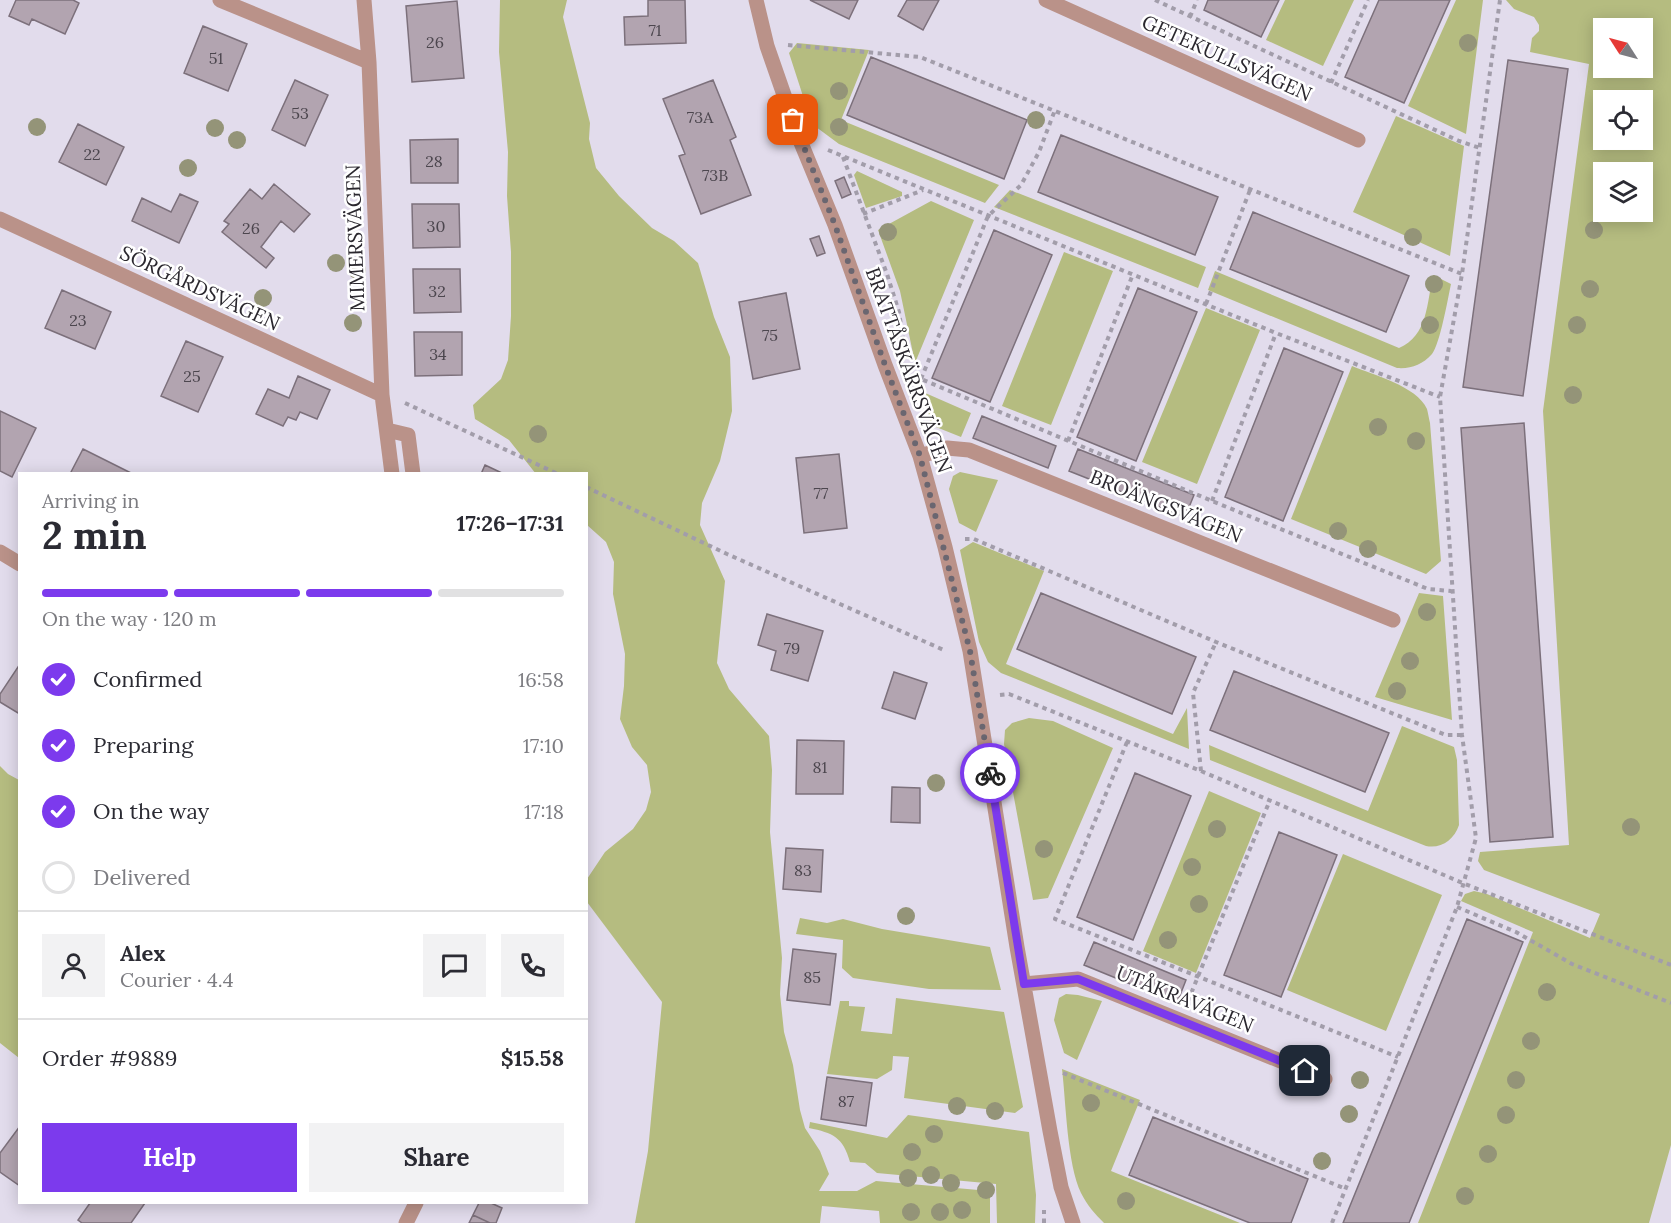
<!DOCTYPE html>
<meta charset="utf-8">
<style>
:root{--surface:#fff;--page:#f2f2f3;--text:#2b2b33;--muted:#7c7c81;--line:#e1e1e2;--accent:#7c3aed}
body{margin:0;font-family:Lora,serif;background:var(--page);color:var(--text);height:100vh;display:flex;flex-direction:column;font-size:22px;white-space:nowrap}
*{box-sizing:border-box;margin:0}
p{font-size:20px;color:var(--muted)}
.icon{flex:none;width:33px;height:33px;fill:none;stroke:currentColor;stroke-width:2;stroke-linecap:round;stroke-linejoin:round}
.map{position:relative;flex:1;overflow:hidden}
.side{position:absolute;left:18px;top:472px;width:570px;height:732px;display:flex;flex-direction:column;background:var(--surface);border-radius:0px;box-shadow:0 3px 15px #0003}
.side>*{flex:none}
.needle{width:39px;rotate:306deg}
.controls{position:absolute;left:1593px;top:18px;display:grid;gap:12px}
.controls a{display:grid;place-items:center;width:60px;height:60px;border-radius:0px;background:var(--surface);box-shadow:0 3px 15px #0003;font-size:30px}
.pin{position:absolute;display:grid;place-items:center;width:51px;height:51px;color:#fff;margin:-26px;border-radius:12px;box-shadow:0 3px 9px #0006}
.courier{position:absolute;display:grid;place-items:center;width:60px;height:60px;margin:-30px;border:4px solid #7c3aed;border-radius:50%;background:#fff;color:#222;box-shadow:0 2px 8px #0007}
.head em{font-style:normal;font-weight:800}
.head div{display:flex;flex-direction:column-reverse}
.head{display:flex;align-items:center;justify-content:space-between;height:102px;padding:0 24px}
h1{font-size:39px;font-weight:800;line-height:45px}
.bar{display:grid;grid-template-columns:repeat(4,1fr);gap:9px 6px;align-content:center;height:72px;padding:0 24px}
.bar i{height:8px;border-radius:4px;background:var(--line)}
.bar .current{background:var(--accent)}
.bar p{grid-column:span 4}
.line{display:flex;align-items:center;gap:15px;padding:0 24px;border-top:2px solid var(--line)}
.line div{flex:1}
.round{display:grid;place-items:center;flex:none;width:63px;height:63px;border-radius:0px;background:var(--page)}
ol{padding:0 24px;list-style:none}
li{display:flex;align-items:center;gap:18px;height:66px}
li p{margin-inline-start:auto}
li .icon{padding:6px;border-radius:50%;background:var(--accent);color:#fff;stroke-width:4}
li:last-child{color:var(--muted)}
li i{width:33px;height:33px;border:3px solid var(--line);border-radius:50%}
.cta{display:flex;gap:12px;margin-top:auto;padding:12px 24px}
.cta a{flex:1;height:69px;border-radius:0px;background:var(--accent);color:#fff;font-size:24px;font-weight:800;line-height:69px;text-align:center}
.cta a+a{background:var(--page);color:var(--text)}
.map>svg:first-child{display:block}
</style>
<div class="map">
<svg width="1671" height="1223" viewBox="0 0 1671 1223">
<rect width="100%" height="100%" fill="#e2dcec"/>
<!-- green -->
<path fill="#b5bc80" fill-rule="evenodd" d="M500 0H567L563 17 590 123 589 139 596 168 619 196 652 228 674 241 698 263 714 317 730 357 732 411 720 461 702 503 700 525 725 581 717 663 729 689 769 736 772 770 770 832 782 958 780 994 784 1032 793 1065 800 1110 805 1128 820 1151 829 1174 819 1191H857L876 1181 990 1191V1223H880L879 1211 822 1206 820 1223H635L648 1151 662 1002 587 902V879L605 852 633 829 646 810 651 792 647 765 632 747 620 719 624 686 625 654 613 594 614 562 606 542 587 525 586 474H536L509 440 475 419 473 405 501 379 508 360 511 316V252L507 196 508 152 499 52Z
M1285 0H1354L1323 66 1266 40Z
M1456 0H1483L1466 134 1408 106Z
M1506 0H1671V1145L1649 1223H1418L1533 932 1461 901 1465 894 1474 891 1487 894 1590 938 1600 914 1484 870 1478 861 1480 852 1569 845 1543 411 1589 64 1530 52 1532 38 1539 31V25L1534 17 1514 9ZM1604 28H1642V68H1604ZM1604 100H1642V140H1604ZM1604 172H1642V212H1604Z
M797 43 869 50 841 120 999 185 985 203 839 144 812 124 789 53Z
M1396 116 1464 146 1450 256 1353 212Z
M857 171 902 192V196L866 208 854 175Z
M1010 190 1206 267 1198 288 994 207Z
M931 201 974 220 915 363 900 291 878 230Z
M1064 252 1113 271 1051 425 1002 406Z
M1215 271 1399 348C1428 336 1427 302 1433 275L1451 284C1448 298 1440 344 1432 354 1422 365 1411 369 1397 368L1208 290Z
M1206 308 1260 330 1197 484 1142 462Z
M1352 366C1373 375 1417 386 1427 409 1428 413 1429 419 1430 423L1441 561 1426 574 1291 519Z
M923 392 971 413 961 437 931 425Z
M960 472 998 480 976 532 959 523 949 489 953 476Z
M973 542 1044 571 1006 664 1173 734 1187 708 1189 749 1001 673 988 662 979 642 960 550Z
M1419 593 1443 596 1452 720 1375 697Z
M1029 718 1053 721 1113 748 1048 898 1033 900 1004 744 1005 730 1012 723Z
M1402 726 1454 747 1457 760 1459 825C1454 840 1441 849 1426 846L1210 760 1209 745 1368 811Z
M0 766 8 774 19 780V1058L0 1043Z
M1209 791 1261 813 1196 973 1143 951Z
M1343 854 1442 895 1386 1031 1287 990Z
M800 918 827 923 843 919 882 929 990 947 1001 990 929 989 853 978 842 968 843 940 796 934Z
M1066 994 1078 995 1102 1001 1077 1060 1064 1053 1054 1020 1059 998Z
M896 998 1004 1012 1023 1107 1015 1113 904 1098 909 1057 893 1056 892 1070 877 1079 827 1074 840 1001H849V1006L865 1007 861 1031 892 1034Z
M1062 1069 1140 1100 1111 1171 1240 1223H1104C1095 1214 1087 1205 1081 1193 1067 1164 1066 1103 1062 1069Z
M908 1115 1029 1132 1036 1195 1035 1223H997L996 1184 877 1173 865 1163 850 1162C843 1137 833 1133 809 1128L810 1122 887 1138Z"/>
<!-- building -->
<path fill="#b2a4b0" stroke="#7c707b" stroke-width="1.5" d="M16 0H73L79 3 65 34 32 19 29 25 9 16Z
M648 0H685L686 43 625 45 624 17 648 16Z
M810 0H858L849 19Z
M907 0H939L923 30 898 16Z
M1208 0H1279L1261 37 1204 10Z
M1379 0H1450L1404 103 1345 77Z
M457 1 464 78 412 82 406 6Z
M203 26 247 44 228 91 184 73Z
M871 57 1027 120 1004 179 847 115Z
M1508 60 1568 69 1523 396 1463 387Z
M295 80 328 95 305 146 272 130Z
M713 80 736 137 730 140 751 195 701 214 679 156 685 154 663 99Z
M78 124 124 147 106 185 59 162Z
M1061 135 1218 197 1195 255 1038 192Z
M458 139V183H411L410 140Z
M844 177 851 194 842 198 835 181Z
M274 184 310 214 294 232 281 221 261 247 274 258 266 268 222 232 229 224 224 221 250 189 262 199Z
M180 194 198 202 179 243 132 221 142 198 171 212Z
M412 204H459L460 247 413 248Z
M1253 212 1409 276 1386 332 1230 269Z
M994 230 1052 255 990 402 932 378Z
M819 236 825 253 817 256 810 239Z
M413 269H460L461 312 414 313Z
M1138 288 1197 312 1136 461 1077 437Z
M62 290 111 312 95 349 45 328Z
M786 293 800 369 753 379 739 302Z
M414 332H462V375L415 376Z
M186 341 223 357 198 412 161 396Z
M1284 348 1343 372 1283 521 1225 497Z
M298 376 330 390 317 419 300 412 296 420 288 417 283 426 256 414 268 389 289 398Z
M0 411 36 428 12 477 0 471Z
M982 416 1056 446 1048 468 973 438Z
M1524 423 1553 837 1490 842 1461 428Z
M83 449 133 474H70Z
M1078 449 1194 495 1185 517 1069 471Z
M839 454 847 528 804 533 796 458Z
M485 465 504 474H481Z
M1041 593 1196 657 1172 714 1017 649Z
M767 614 823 631 808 681 771 670 776 651 758 645Z
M20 664V710L18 713 0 702V694Z
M1234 671 1389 733 1365 792 1210 730Z
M894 672 927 683 915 719 882 708Z
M797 740 844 741 843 794H796Z
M1135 773 1191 796 1133 940 1077 917Z
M892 787 920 788V823L891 822Z
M1279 832 1337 855 1281 997 1224 975Z
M786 848 823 850 821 892 783 889Z
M1467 919 1523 942 1409 1223H1343Z
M1094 942 1186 980 1177 1003 1084 965Z
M793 949 836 954 830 1005 787 1000Z
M827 1077 872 1083 866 1126 821 1119Z
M1153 1117 1308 1179 1291 1223H1250L1129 1175Z
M20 1126V1186L0 1172V1153Z
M90 1203H145L131 1223H82L78 1220Z
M479 1203H491L502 1208 496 1223H490L473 1215Z
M473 1215 490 1223H469Z"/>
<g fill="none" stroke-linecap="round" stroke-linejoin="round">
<!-- path -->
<path stroke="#a29daa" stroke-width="4" stroke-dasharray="4.5 4.5" stroke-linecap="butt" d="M1155 0 1459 141 1480 148
M1190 17 1197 0
M788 45 920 57 1462 274
M1331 83 1368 0
M828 150 1276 333 1440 397
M843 157 887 274 899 312 904 345
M863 214 923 190
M1206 304 1250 190
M921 379 988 216 1021 185 1039 152 1055 110
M915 382 921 379 1212 501 1428 589 1451 591
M405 403 558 474
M1068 441 1133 274
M586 487 727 554 946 651
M1212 501 1276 333
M965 539H974L1216 642 1446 735H1462
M1000 695 1009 694 1201 771 1465 884 1671 965
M1127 742 1055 919 1398 1057
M1201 771 1193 693 1216 642
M1457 907 1516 932 1572 964 1671 1003
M1188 1001 1270 800
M1063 1073 1346 1189
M1044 1223V1210
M1332 1223 1457 907 1476 838 1462 735 1440 397 1462 274 1500 0"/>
<!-- minor -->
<path stroke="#ba9289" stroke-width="15" d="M220 0 369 62
M364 0 369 62 382 395 392 474
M756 0 767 46 799 138 835 225 885 365 920 456 945 547 970 651 1017 947 1050 1131 1061 1187 1073 1223
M1046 0 1358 140
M0 219 382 395
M387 430 408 435 413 474
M920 456 947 448 969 450 1393 620
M0 552 20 564
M1024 984 1078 979 1325 1079
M406 1223 416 1203"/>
</g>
<!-- trees -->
<g fill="#949478">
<circle cx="1468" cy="43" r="9"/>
<circle cx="839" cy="91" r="9"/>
<circle cx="1036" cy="120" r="9"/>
<circle cx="37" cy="127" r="9"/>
<circle cx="839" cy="127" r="9"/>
<circle cx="215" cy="128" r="9"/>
<circle cx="237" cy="140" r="9"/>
<circle cx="188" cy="168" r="9"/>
<circle cx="1594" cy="230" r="9"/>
<circle cx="888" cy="232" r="9"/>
<circle cx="1413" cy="237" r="9"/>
<circle cx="336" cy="263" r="9"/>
<circle cx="357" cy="270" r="9"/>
<circle cx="1434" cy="284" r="9"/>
<circle cx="1590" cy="289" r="9"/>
<circle cx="263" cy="298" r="9"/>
<circle cx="353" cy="323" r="9"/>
<circle cx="1430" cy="325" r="9"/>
<circle cx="1577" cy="325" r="9"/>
<circle cx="1573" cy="395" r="9"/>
<circle cx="1378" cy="427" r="9"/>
<circle cx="538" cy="434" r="9"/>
<circle cx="1416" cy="441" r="9"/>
<circle cx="1338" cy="531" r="9"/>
<circle cx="1368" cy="549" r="9"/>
<circle cx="1427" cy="612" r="9"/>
<circle cx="1410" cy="661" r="9"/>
<circle cx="1397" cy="691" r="9"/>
<circle cx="936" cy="783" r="9"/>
<circle cx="1631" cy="827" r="9"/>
<circle cx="1217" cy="829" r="9"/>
<circle cx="1044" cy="849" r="9"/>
<circle cx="1192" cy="867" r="9"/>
<circle cx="1199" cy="904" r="9"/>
<circle cx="906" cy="916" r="9"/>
<circle cx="1168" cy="940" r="9"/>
<circle cx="1547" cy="992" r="9"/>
<circle cx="1531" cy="1041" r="9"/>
<circle cx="1360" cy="1080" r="9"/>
<circle cx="1516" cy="1080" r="9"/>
<circle cx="1091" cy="1103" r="9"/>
<circle cx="957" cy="1106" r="9"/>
<circle cx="995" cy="1111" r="9"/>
<circle cx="1349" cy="1114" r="9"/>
<circle cx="1506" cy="1115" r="9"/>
<circle cx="934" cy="1134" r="9"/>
<circle cx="912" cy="1152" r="9"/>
<circle cx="1488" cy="1154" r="9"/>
<circle cx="1322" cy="1161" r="9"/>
<circle cx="931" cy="1175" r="9"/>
<circle cx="908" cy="1178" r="9"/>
<circle cx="951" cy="1183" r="9"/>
<circle cx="986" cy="1190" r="9"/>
<circle cx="1465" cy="1196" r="9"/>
<circle cx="1126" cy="1201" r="9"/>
<circle cx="962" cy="1210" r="9"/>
<circle cx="911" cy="1212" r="9"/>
<circle cx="940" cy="1212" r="9"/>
</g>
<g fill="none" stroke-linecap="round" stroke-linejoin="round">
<!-- done -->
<path stroke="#6a6670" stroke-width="6" stroke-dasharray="0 10.8" d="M793 120 835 225 885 365 920 456 970 651 990 773"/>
<!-- route -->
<path stroke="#7c3aed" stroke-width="8" d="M990 773 1024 984 1078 979 1305 1071"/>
</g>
<g text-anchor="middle" stroke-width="5" stroke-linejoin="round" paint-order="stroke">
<!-- number labels -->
<g font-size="16" fill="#4c464e">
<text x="655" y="36">71</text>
<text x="435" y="48">26</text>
<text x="216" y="64">51</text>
<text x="300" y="119">53</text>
<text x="700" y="123">73A</text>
<text x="92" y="160">22</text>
<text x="434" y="167">28</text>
<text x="715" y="181">73B</text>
<text x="436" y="232">30</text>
<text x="251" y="234">26</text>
<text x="437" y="297">32</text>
<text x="78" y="326">23</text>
<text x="770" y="341">75</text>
<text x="438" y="360">34</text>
<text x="192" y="382">25</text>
<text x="821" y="499">77</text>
<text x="792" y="654">79</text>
<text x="820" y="773">81</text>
<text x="803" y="876">83</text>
<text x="812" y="983">85</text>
<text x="846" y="1107">87</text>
</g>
<!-- street labels -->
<g font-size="20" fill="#2a272e" stroke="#fff">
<text transform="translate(1227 58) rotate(24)" y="7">GETEKULLSVÄGEN</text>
<text transform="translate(355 238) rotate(-92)" y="7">MIMERSVÄGEN</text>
<text transform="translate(200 288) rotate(25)" y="7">SÖRGÅRDSVÄGEN</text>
<text transform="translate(909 370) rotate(70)" y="7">BRATTÅSKÄRRSVÄGEN</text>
<text transform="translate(1166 506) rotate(22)" y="7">BROÄNGSVÄGEN</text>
<text transform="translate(1185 999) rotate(22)" y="7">UTÅKRAVÄGEN</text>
</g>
</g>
</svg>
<div class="controls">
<a><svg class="needle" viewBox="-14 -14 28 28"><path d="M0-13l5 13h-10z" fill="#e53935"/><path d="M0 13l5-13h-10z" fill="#7c7c81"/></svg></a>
<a><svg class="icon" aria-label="locate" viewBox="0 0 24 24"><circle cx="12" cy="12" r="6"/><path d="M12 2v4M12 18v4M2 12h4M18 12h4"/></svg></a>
<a><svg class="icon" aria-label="layers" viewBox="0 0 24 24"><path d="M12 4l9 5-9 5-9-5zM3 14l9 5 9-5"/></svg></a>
</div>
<div class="pin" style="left:793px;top:120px;background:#ea580c"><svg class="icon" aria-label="bag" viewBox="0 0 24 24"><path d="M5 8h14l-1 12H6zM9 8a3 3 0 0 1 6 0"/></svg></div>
<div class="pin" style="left:1305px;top:1071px;background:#1f2937"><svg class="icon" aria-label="home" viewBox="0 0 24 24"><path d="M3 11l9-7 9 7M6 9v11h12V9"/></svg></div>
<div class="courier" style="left:990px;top:773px"><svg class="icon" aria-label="bike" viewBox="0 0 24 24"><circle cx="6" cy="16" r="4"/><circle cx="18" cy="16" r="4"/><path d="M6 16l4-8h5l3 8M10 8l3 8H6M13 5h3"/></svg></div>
<section class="side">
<div class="head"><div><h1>2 min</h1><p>Arriving in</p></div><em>17:26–17:31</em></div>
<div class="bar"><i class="current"></i><i class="current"></i><i class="current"></i><i></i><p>On the way · 120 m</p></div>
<ol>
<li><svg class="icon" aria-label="check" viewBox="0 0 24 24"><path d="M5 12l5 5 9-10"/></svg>Confirmed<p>16:58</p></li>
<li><svg class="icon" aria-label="check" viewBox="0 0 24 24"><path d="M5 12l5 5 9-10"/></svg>Preparing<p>17:10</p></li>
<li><svg class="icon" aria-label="check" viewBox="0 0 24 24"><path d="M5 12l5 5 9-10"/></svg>On the way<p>17:18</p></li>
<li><i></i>Delivered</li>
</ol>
<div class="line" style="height:108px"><a class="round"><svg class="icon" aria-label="person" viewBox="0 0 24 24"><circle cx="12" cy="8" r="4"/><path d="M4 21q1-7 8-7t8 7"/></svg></a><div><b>Alex</b><p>Courier · 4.4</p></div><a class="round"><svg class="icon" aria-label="chat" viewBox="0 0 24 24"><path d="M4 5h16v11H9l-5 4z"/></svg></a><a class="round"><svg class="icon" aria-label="phone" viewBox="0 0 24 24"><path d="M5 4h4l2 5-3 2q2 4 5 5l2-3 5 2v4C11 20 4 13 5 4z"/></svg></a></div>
<div class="line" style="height:78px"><div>Order #9889</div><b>$15.58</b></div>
<div class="cta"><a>Help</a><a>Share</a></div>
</section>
</div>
